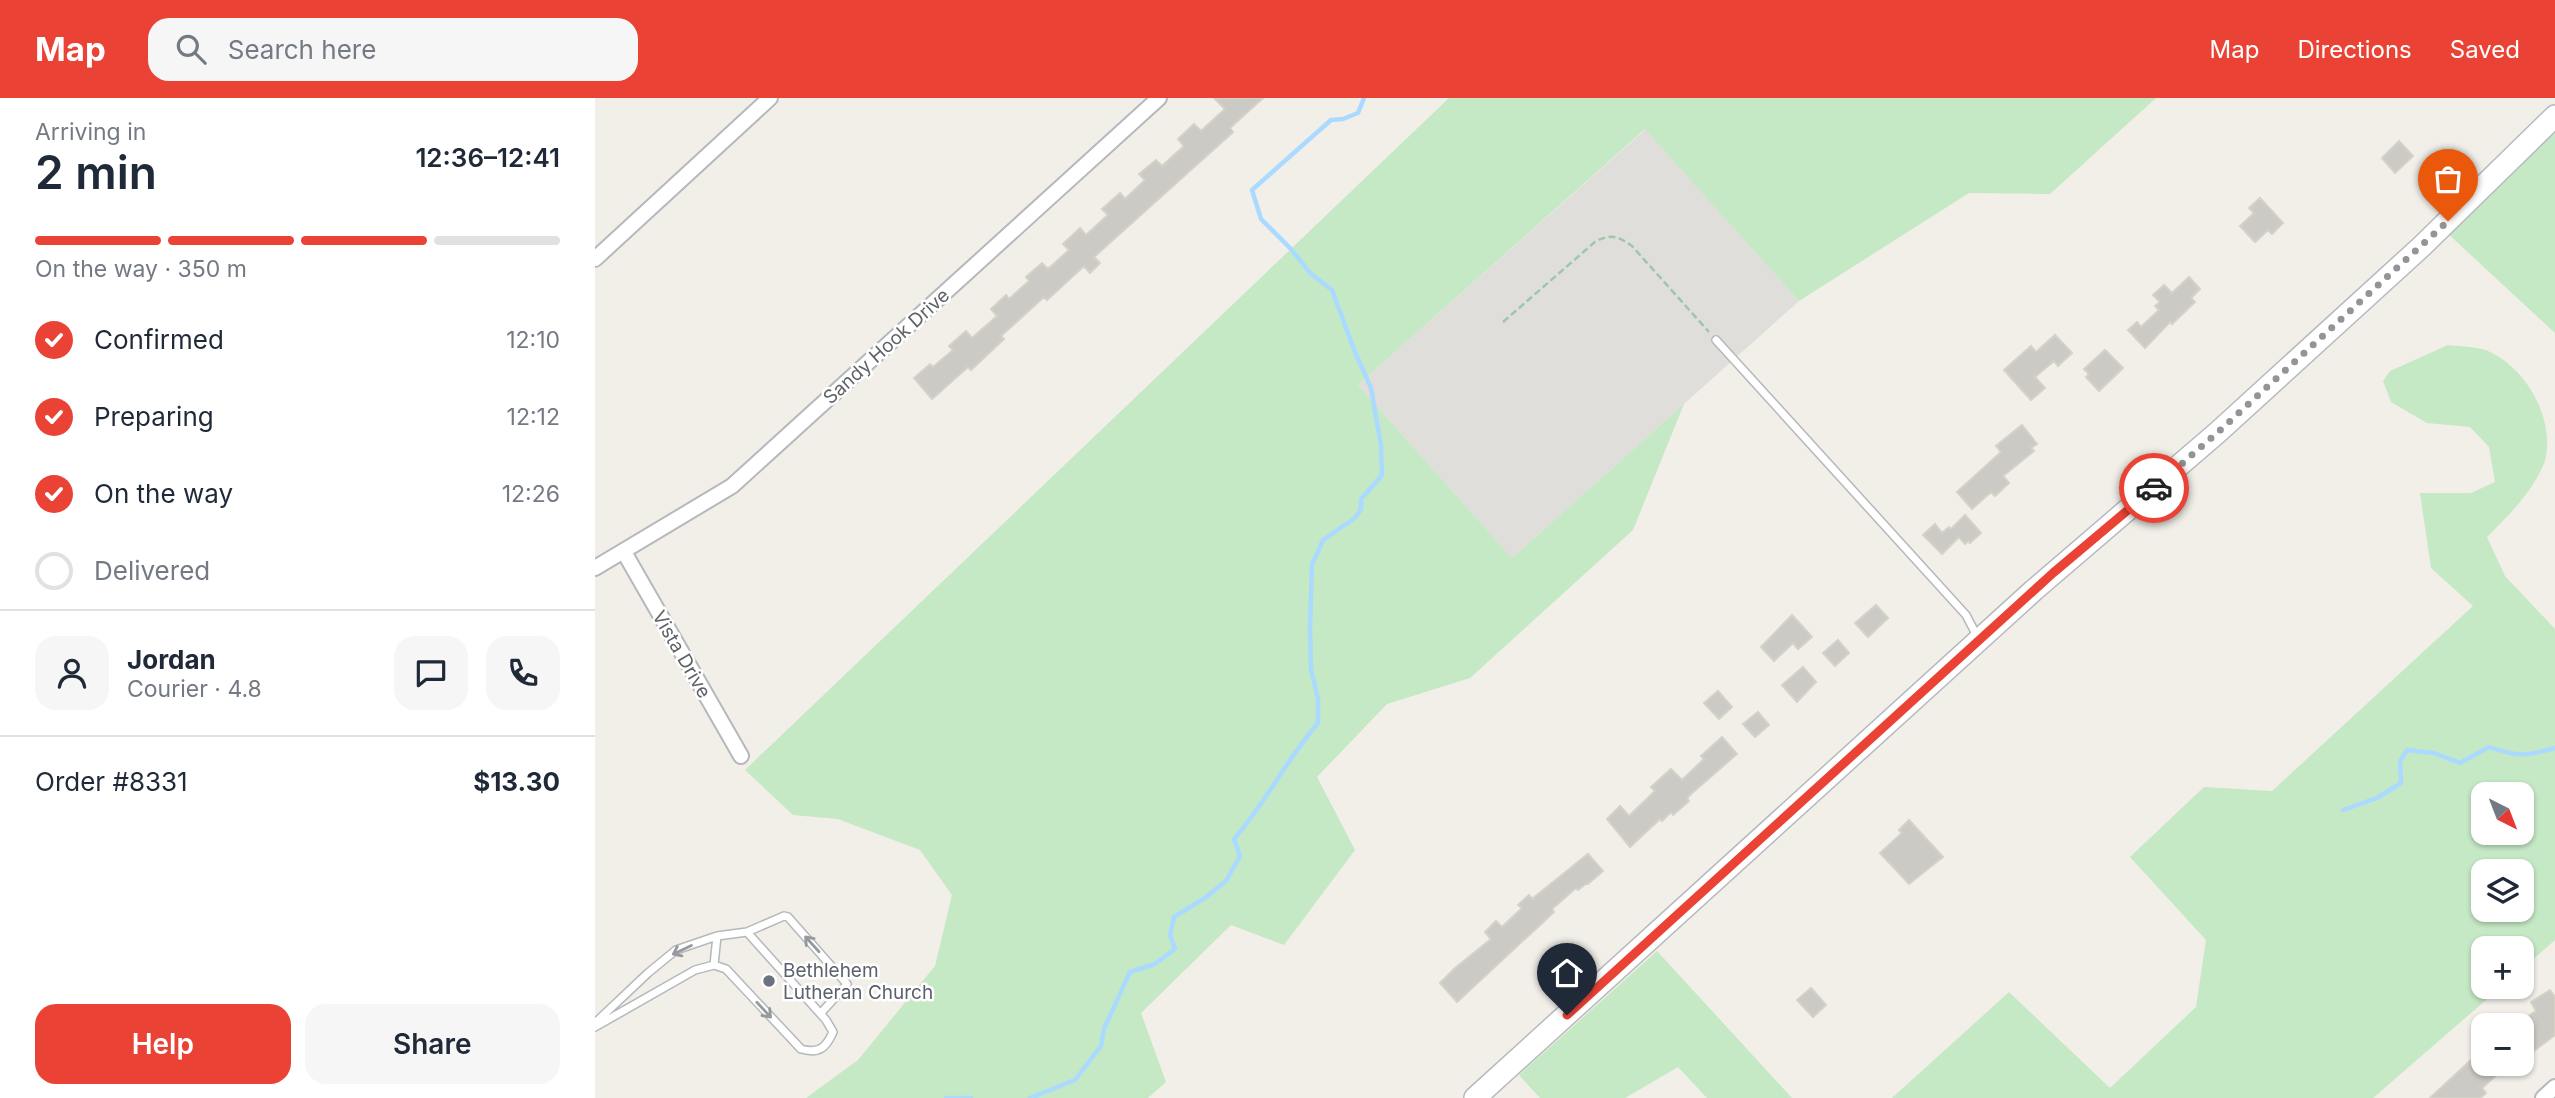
<!DOCTYPE html>
<meta charset="utf-8">
<style>
:root{--surface:#fff;--page:#f6f6f7;--text:#1f2937;--muted:#747a83;--line:#e0e1e3;--accent:#ea4335}
body{margin:0;font-family:Inter,sans-serif;background:var(--page);color:var(--text);height:100vh;display:flex;flex-direction:column;font-size:26px;white-space:nowrap}
*{box-sizing:border-box;margin:0}
p{font-size:23px;color:var(--muted)}
.icon{flex:none;width:38px;height:38px;fill:none;stroke:currentColor;stroke-width:2;stroke-linecap:round;stroke-linejoin:round}
.map{position:relative;flex:1;overflow:hidden}
.side{display:flex;flex-direction:column;background:var(--surface);width:595px}
.side>*{flex:none}
.needle{width:46px;rotate:138deg}
.controls{position:absolute;left:1876px;top:684px;display:grid;gap:14px}
.controls a{display:grid;place-items:center;width:63px;height:63px;border-radius:14px;background:var(--surface);box-shadow:0 2px 5px #0004;font-size:35px}
.pin{position:absolute;display:grid;place-items:center;width:60px;height:60px;color:#fff;margin:-72px -30px;border-radius:50% 50% 50% 0;rotate:-45deg;box-shadow:0 0 7px #0007}
.pin .icon{rotate:45deg}
.courier{position:absolute;display:grid;place-items:center;width:70px;height:70px;margin:-35px;border:5px solid #ea4335;border-radius:50%;background:#fff;color:#222;box-shadow:0 2px 9px #0007}
.head em{font-style:normal;font-weight:600}
.head div{display:flex;flex-direction:column-reverse}
.head{display:flex;align-items:center;justify-content:space-between;height:119px;padding:0 35px}
h1{font-size:46px;font-weight:600;line-height:52px}
.bar{display:grid;grid-template-columns:repeat(4,1fr);gap:10px 7px;align-content:center;height:84px;padding:0 35px}
.bar i{height:9px;border-radius:5px;background:var(--line)}
.bar .active{background:var(--accent)}
.bar p{grid-column:span 4}
.line{display:flex;align-items:center;gap:18px;padding:0 35px;border-top:2px solid var(--line)}
.line div{flex:1}
.round{display:grid;place-items:center;flex:none;width:74px;height:74px;border-radius:21px;background:var(--page)}
ol{padding:0 35px;list-style:none}
li{display:flex;align-items:center;gap:21px;height:77px}
li p{margin-inline-start:auto}
li .icon{padding:7px;border-radius:50%;background:var(--accent);color:#fff;stroke-width:4}
li:last-child{color:var(--muted)}
li i{width:38px;height:38px;border:4px solid var(--line);border-radius:50%}
.button{display:flex;gap:14px;margin-top:auto;padding:14px 35px}
.button a{flex:1;height:80px;border-radius:21px;background:var(--accent);color:#fff;font-size:28px;font-weight:600;line-height:80px;text-align:center}
.button a+a{background:var(--page);color:var(--text)}
header{display:flex;align-items:center;gap:42px;box-sizing:border-box;height:98px;padding:0 35px;background:var(--accent);color:#fff}
header strong{font-size:33px}
nav{display:flex;gap:38px;margin-inline-start:auto;font-size:24px}
.search{width:490px;height:63px;background:var(--page);display:flex;align-items:center;gap:18px;box-sizing:border-box;padding:0 24px;border-radius:21px;color:var(--muted);font-size:26px}
main{display:flex;flex:1;min-height:0}
.map>svg:first-child{display:block}
</style>
<header>
<strong>Map</strong>
<div class="search"><svg class="icon" aria-label="search" viewBox="0 0 24 24"><circle cx="10" cy="10" r="6"/><path d="M15 15l6 6"/></svg>Search here</div>
<nav><a>Map</a><a>Directions</a><a>Saved</a></nav>
</header>
<main>
<section class="side">
<div class="head"><div><h1>2 min</h1><p>Arriving in</p></div><em>12:36–12:41</em></div>
<div class="bar"><i class="active"></i><i class="active"></i><i class="active"></i><i></i><p>On the way · 350 m</p></div>
<ol>
<li><svg class="icon" aria-label="check" viewBox="0 0 24 24"><path d="M5 12l5 5 9-10"/></svg>Confirmed<p>12:10</p></li>
<li><svg class="icon" aria-label="check" viewBox="0 0 24 24"><path d="M5 12l5 5 9-10"/></svg>Preparing<p>12:12</p></li>
<li><svg class="icon" aria-label="check" viewBox="0 0 24 24"><path d="M5 12l5 5 9-10"/></svg>On the way<p>12:26</p></li>
<li><i></i>Delivered</li>
</ol>
<div class="line" style="height:126px"><a class="round"><svg class="icon" aria-label="person" viewBox="0 0 24 24"><circle cx="12" cy="8" r="4"/><path d="M4 21q1-7 8-7t8 7"/></svg></a><div><b>Jordan</b><p>Courier · 4.8</p></div><a class="round"><svg class="icon" aria-label="chat" viewBox="0 0 24 24"><path d="M4 5h16v11H9l-5 4z"/></svg></a><a class="round"><svg class="icon" aria-label="phone" viewBox="0 0 24 24"><path d="M5 4h4l2 5-3 2q2 4 5 5l2-3 5 2v4C11 20 4 13 5 4z"/></svg></a></div>
<div class="line" style="height:91px"><div>Order #8331</div><b>$13.30</b></div>
<div class="button"><a>Help</a><a>Share</a></div>
</section>
<div class="map">
<svg width="1960" height="1000" viewBox="0 0 1960 1000">
<rect width="100%" height="100%" fill="#f1efe8"/>
<!-- industrial -->
<path fill="#e0deda" d="M1051 31 1204 203 917 460 763 287Z"/>
<!-- green -->
<path fill="#c5e8c5" fill-rule="evenodd" d="M854 0H1561L1455 96 1374 95 1204 203 1050 31 763 287 917 460 1089 306 1038 432 875 580 792 606 722 679 760 752 689 847 636 827 546 915 571 984 553 1000H211L263 962 340 868 357 797 325 752 243 721 198 717 150 672Z
M1960 35V235L1850 133Z
M1853 247C1866 249 1884 248 1895 254 1933 272 1960 322 1950 363 1937 395 1915 416 1892 439L1910 478 1960 531V842L1927 871V850H1888V889H1906L1778 1000H1297L1414 894 1515 990 1601 909 1611 842 1535 759 1609 689 1677 693 1878 508 1836 470 1825 395H1876L1900 384 1894 349 1875 329 1832 325 1796 304 1788 283 1795 273ZM1888 696H1927V735H1888ZM1888 774H1927V812H1888Z
M1062 853 1197 1000H1112L1083 969 1030 1000H945L924 977Z"/>
<g fill="none" stroke-linecap="round" stroke-linejoin="round">
<!-- stream -->
<path stroke="#aadaff" stroke-width="4.5" d="M1748 712 1782 700 1806 685 1805 663 1812 652 1839 655 1865 665 1894 649C1922 659 1933 658 1960 650
M351 1000H376
M435 1000 480 982 506 948 509 931 535 874 560 866 580 851 575 837 579 819 610 800 631 783 645 758 639 741C671 704 692 661 723 625V601L716 571 715 531 717 467 728 442 760 420 766 411V401L787 377 786 347 776 290 760 254 737 192 715 175 696 151 666 121 657 92 736 22 748 21 763 15 769 0"/>
</g>
<!-- building -->
<path fill="#cccac5" stroke="#d6d1c6" stroke-width="2" d="M619 0H668L635 30 638 34 499 159 505 165 495 175 489 168 452 202 449 199 406 238 409 241 376 272 373 269 337 301 319 280 335 266 338 269 358 252 354 248 371 233 377 240 402 218 396 211 411 197 414 201 434 183 431 179 447 165 453 171 474 152 468 146 485 130 491 137 513 117 507 111 525 95 530 101 550 82 544 76 561 62 567 68 589 48 583 41 599 26 606 33 630 11Z
M1804 43 1818 58 1800 75 1787 60Z
M1665 100 1688 125 1677 136 1673 132 1660 144 1645 128 1659 115 1654 110Z
M1594 179 1605 191 1596 200 1600 204 1577 226 1575 224 1550 250 1533 232 1542 224 1546 229 1564 212 1560 208 1565 204 1558 197 1569 187 1577 195Z
M1460 237 1477 255 1463 268 1459 263 1440 279 1450 290 1436 302 1409 272 1436 248 1441 254Z
M1510 252 1528 270 1504 293 1491 279 1494 276 1489 271Z
M1427 327 1442 346 1436 350 1439 353 1408 378 1414 385 1400 398 1396 394 1377 411 1362 394 1406 354 1401 348Z
M1370 417 1386 435 1375 445 1373 443 1370 446 1364 439 1347 456 1328 437 1340 426 1347 435 1354 429 1356 431Z
M1281 507 1293 520 1273 539 1260 525Z
M1197 517 1217 539 1203 551 1198 545 1179 563 1166 549Z
M1243 542 1254 555 1240 568 1228 555Z
M1208 569 1221 584 1202 604 1187 587Z
M1123 593 1137 609 1124 621 1109 605Z
M1163 614 1174 627 1160 639 1148 626Z
M1127 639 1142 656 1097 695 1092 700 1094 703 1078 717 1076 714 1067 723 1065 721 1035 749 1012 721 1025 708 1034 718 1060 693 1056 689 1076 671 1087 682 1109 661 1106 658Z
M1314 722 1348 759 1314 786 1285 755 1307 735 1304 732Z
M993 756 1008 773 993 786 992 785 983 792 981 790 957 811 959 814 862 904 845 885 859 871 896 841 890 834 901 823 907 829 927 810 923 807 934 797 937 801Z
M1216 890 1231 907 1218 919 1202 902Z
M1955 892 1960 899V937L1927 962V922L1941 913 1936 904Z
M1876 962 1879 966H1914L1887 990 1891 995 1885 1000H1835Z"/>
<g fill="none" stroke-linecap="round" stroke-linejoin="round">
<defs>
<path id="lane" d="M1121 242 1371 517 1382 538
M119 867 122 838
M0 925 53 875 81 852 122 838 152 834 189 818 193 819 252 886 226 915
M0 929 100 872 119 867 131 871 206 951C224 956 231 950 238 934L231 922 152 834"/>
<path id="street" d="M0 161 175 0
M29 454 146 658
M0 470 137 388 564 0
M1948 1000 1960 989"/>
<path id="secondary" d="M880 1000 1439 492 1622 335 1826 149 1960 18"/>
</defs>
<!-- lane casing -->
<use href="#lane" stroke="#b5b8bc" stroke-width="10"/>
<!-- street casing -->
<use href="#street" stroke="#b5b8bc" stroke-width="18"/>
<!-- secondary casing -->
<use href="#secondary" stroke="#b6babf" stroke-width="24"/>
<!-- path -->
<path stroke="#9cc7a9" stroke-width="2.5" stroke-dasharray="7 3.5" stroke-linecap="butt" d="M908 224 1001 143C1016 136 1023 138 1037 148L1114 234"/>
<!-- lane -->
<use href="#lane" stroke="#fff" stroke-width="7"/>
<!-- street -->
<use href="#street" stroke="#fff" stroke-width="14"/>
<!-- secondary -->
<use href="#secondary" stroke="#fff" stroke-width="21"/>
</g>
<!-- one-way arrows -->
<defs><path id="oneway-shaft" d="M-6 0H5M1.5-3L5.5 0L1.5 3" fill="none" stroke-width="1.6" stroke-linecap="round" stroke-linejoin="round" transform="scale(1.75)"/></defs>
<g stroke="#979a9d">
<use href="#oneway-shaft" transform="translate(217 846) rotate(-132)"/>
<use href="#oneway-shaft" transform="translate(87 852) rotate(154)"/>
<use href="#oneway-shaft" transform="translate(169 912) rotate(47)"/>
</g>
<g fill="none" stroke-linecap="round" stroke-linejoin="round">
<!-- done -->
<path stroke="#929495" stroke-width="7" stroke-dasharray="0 12.6" d="M1559 390 1622 335 1853 123"/>
<!-- route -->
<path stroke="#ea4335" stroke-width="9" d="M972 917 1458 475 1559 390"/>
</g>
<!-- markers -->
<circle fill="#6b7280" stroke="#fff" stroke-width="2.5" cx="174" cy="883" r="7"/>
<g text-anchor="middle" stroke-width="5" stroke-linejoin="round" paint-order="stroke">
<!-- street labels -->
<g font-size="19" fill="#5f6368" stroke="#fff">
<text transform="translate(291 248) rotate(-42)" y="7">Sandy Hook Drive</text>
<text transform="translate(87 556) rotate(60)" y="7">Vista Drive</text>
</g>
<!-- worship labels -->
<g font-size="19" fill="#5b616d" stroke="#fff" text-anchor="start">
<text x="188" y="879">Bethlehem<tspan x="188" dy="22">Lutheran Church</tspan></text>
</g>
</g>
</svg>
<div class="controls">
<a><svg class="needle" viewBox="-14 -14 28 28"><path d="M0-13l5 13h-10z" fill="#e53935"/><path d="M0 13l5-13h-10z" fill="#747a83"/></svg></a>
<a><svg class="icon" aria-label="layers" viewBox="0 0 24 24"><path d="M12 4l9 5-9 5-9-5zM3 14l9 5 9-5"/></svg></a>
<a>+</a>
<a>−</a>
</div>
<div class="pin" style="left:1853px;top:123px;background:#ea580c"><svg class="icon" aria-label="bag" viewBox="0 0 24 24"><path d="M5 8h14l-1 12H6zM9 8a3 3 0 0 1 6 0"/></svg></div>
<div class="pin" style="left:972px;top:917px;background:#1f2937"><svg class="icon" aria-label="home" viewBox="0 0 24 24"><path d="M3 11l9-7 9 7M6 9v11h12V9"/></svg></div>
<div class="courier" style="left:1559px;top:390px"><svg class="icon" aria-label="car" viewBox="0 0 24 24"><path d="M5 17H2v-5l4-1 3-4h7l3 4 3 1v5h-3M9 17h6M6 11h13"/><circle cx="7" cy="17" r="2"/><circle cx="17" cy="17" r="2"/></svg></div>
</div>
</main>
